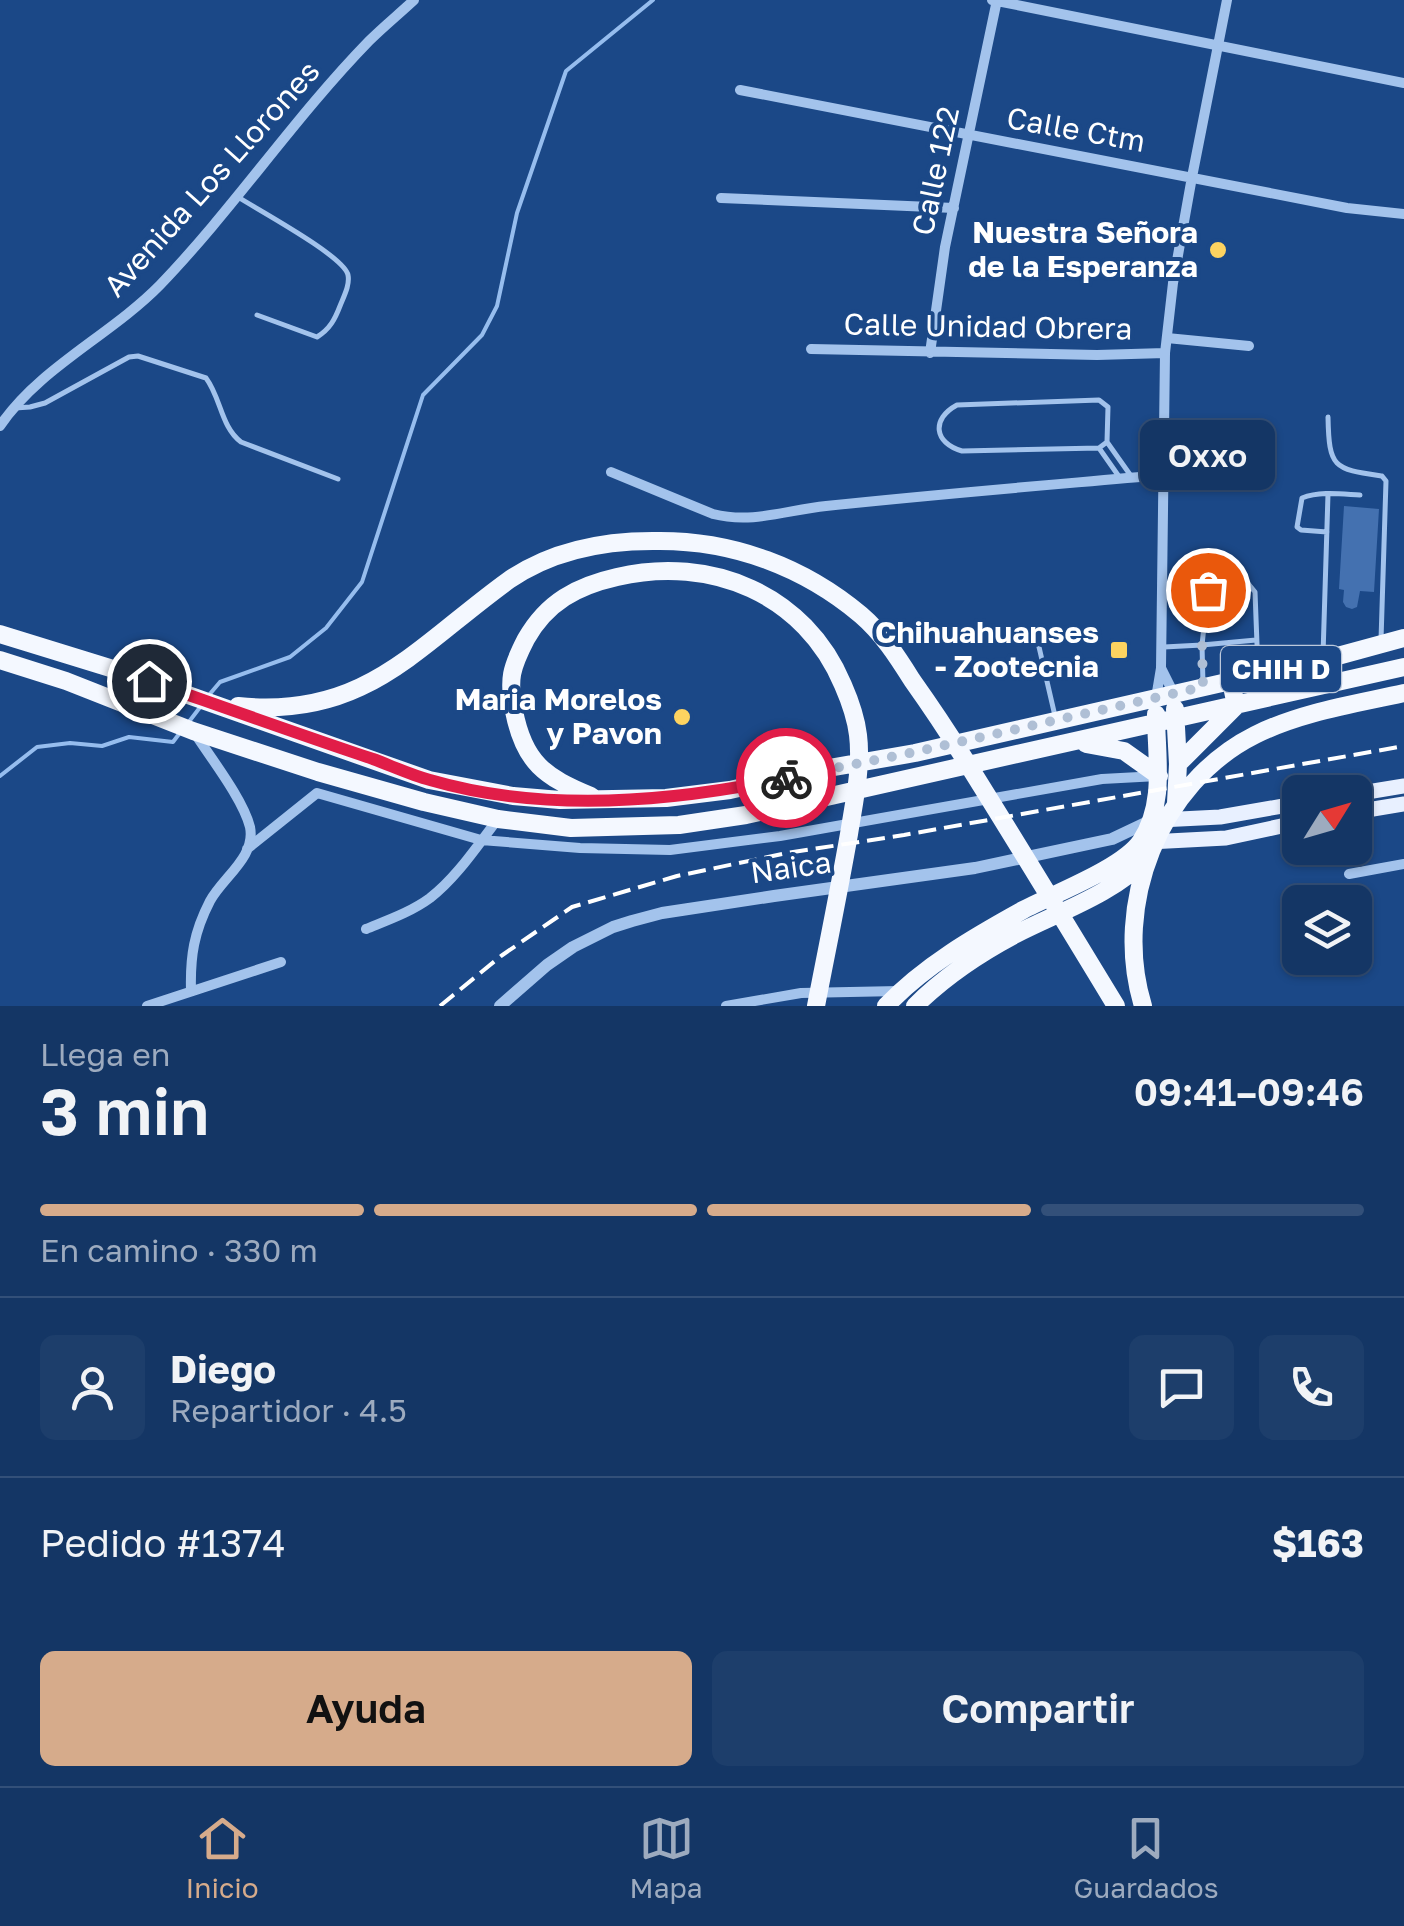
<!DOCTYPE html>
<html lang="es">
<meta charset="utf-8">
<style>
:root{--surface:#143665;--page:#1d3e6b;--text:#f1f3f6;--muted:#9dabbf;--line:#335079;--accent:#d6ab8b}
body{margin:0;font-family:"Golos Text",sans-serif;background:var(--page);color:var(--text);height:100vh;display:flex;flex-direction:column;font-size:38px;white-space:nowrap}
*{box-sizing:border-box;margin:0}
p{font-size:32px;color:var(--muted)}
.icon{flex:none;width:55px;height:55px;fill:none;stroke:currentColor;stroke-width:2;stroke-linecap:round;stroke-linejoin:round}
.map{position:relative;height:1006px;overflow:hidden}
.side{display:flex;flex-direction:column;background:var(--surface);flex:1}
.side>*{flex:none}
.needle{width:65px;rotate:53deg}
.fabs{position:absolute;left:1282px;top:775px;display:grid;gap:20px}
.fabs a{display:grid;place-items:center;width:90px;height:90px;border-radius:15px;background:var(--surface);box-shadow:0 2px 8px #0004,0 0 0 2px var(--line);font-size:50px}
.pin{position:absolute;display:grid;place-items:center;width:85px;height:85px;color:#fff;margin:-42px;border:5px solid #fff;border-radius:50%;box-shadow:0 2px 10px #0007}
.courier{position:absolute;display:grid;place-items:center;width:100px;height:100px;margin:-50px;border:8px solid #e11d48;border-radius:50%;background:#fff;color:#222;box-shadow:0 2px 12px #0007}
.bubble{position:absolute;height:70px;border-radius:15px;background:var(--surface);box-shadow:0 2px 8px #0004,0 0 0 2px var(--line);font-size:32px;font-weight:600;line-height:70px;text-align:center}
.headline em{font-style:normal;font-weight:600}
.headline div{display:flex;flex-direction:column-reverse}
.headline{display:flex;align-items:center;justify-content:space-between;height:170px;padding:0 40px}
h1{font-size:65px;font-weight:600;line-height:75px}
.bar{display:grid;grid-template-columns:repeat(4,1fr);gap:15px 10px;align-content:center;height:120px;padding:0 40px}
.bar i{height:12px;border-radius:8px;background:var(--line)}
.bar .selected{background:var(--accent)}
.bar p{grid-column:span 4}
.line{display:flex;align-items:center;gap:25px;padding:0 40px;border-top:2px solid var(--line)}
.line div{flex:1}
.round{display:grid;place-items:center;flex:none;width:105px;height:105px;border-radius:15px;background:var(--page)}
.action{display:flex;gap:20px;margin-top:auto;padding:20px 40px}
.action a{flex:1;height:115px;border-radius:15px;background:var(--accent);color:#111;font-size:40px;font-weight:600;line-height:115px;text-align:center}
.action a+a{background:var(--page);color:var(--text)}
.tab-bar{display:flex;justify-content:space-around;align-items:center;height:140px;border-top:2px solid var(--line);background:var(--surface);font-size:28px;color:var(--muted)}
.tab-bar a{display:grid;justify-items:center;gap:5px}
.tab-bar .selected{color:var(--accent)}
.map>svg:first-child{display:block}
</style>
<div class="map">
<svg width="1404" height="1006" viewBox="0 0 1404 1006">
<rect width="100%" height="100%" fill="#1b4887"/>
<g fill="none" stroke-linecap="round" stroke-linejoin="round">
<!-- stream -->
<path stroke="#96bdee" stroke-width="4" d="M209 695 220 682 290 657 326 628 362 582 423 395 482 335 497 306 517 213 566 71 653 0
M188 723 201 706
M0 776 37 747 70 743 102 746 129 737 173 742 179 734"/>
</g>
<!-- building -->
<path fill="#4471b0" d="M1344 506 1379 509 1374 592 1360 591 1357 607 1352 609 1346 607 1343 602 1344 590 1339 589Z
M1182 574 1201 575 1200 599 1193 606H1181Z"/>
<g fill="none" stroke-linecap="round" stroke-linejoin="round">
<!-- service -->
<path stroke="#a3c3ec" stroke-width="5" d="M238 197C258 210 344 256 348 275 350 285 344 296 340 306 335 319 330 329 317 337L257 315
M15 408 30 407 45 403 129 357 138 356 206 378C221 398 221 427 241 442L338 479
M1328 417C1329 469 1334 469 1382 476L1386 481 1381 640
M1107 442 1099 448 962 451C934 443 931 419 957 405L1099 400 1108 407 1107 442 1131 476
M1099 448 1120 478
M1327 532 1301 530 1297 527 1302 498C1320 491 1341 494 1360 495
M1036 634 1055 716
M1164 647 1202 645 1208 590C1215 576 1233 578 1246 581L1255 592 1258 670
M1323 655 1328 494
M1203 684 1202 645 1256 640"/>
<!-- minor -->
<path stroke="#a3c3ec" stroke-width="10" d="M992 0 1404 83
M740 90 1347 208 1404 214
M721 198 954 208
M1167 338 1249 346
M811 349 1097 355 1165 353
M930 353 945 247 997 0
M0 426C39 368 111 335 160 285 234 208 294 118 369 41 383 27 399 14 414 0
M611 472 713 514C753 524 787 510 826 506 938 494 1050 485 1162 475
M1161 668 1174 694
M1156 698 1161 668 1165 353 1173 283 1192 177 1227 0
M247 849 317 793 481 840 580 848 670 850 780 836 1102 779 1158 776
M1349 874 1404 864
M366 929C388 920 411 912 430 898 457 877 477 846 498 819
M191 991C190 956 194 932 210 901 223 877 256 857 250 827 243 799 210 757 194 732
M147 1006 281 962
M726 1006 801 993 899 991"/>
<!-- tertiary -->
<path stroke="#a3c3ec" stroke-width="12" d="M500 1006 547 965 573 947 613 927 632 921 662 913 774 896 975 868 1112 839 1150 821"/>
<!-- primary -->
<path stroke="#e8f0ff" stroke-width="15" d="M1355 794 1404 786
M1355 812 1404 804
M1160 820 1220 817 1300 803
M1149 842 1226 838 1300 822"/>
<!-- trunk -->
<path stroke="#f4f8ff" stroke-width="18" d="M0 634 123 672 429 780 513 796 560 800 666 798 730 790 823 769 915 753 1323 660 1404 638
M0 660 66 681 193 731 318 772 424 802 498 819 571 828 679 825 746 815 1404 667
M238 706C365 719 416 647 509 580 554 549 606 540 660 541 734 541 804 567 861 615 882 633 897 656 912 680 929 704 946 729 962 755 1014 838 1065 922 1116 1006
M1175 709 1178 764 1176 803
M1086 744 1124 751 1159 776
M1178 764 1236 706 1231 681
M591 796C545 777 524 763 514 711 508 679 511 668 526 639 547 602 577 586 617 577 711 555 805 594 843 685 850 701 856 718 858 735 862 767 854 802 849 834 839 891 827 949 816 1006
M886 1006C924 966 974 937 1023 910 1053 894 1123 868 1141 841 1166 803 1156 756 1156 714
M915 1006C943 978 980 953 1016 934 1061 911 1113 894 1149 857
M1143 1006C1112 905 1159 783 1255 735 1301 712 1355 704 1404 693"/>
<!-- rail -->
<path stroke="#fff" stroke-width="4" stroke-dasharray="18 8" stroke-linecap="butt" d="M440 1006 501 956 572 907 677 876 787 853 904 835 1404 746"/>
</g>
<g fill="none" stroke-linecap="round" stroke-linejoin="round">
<!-- done -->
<path stroke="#afbfd5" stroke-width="10" stroke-dasharray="0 18" d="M786 778 915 752 1203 687 1202 645 1208 590"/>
<!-- route -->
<path stroke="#e11d48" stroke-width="12" d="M149 681C223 707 298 734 373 759 392 766 411 775 430 780 543 813 673 802 786 778"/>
</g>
<!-- markers -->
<g fill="#fdd360" stroke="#1b4887" stroke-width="4">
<circle cx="1218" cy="250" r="10"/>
<rect x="1109" y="640" width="20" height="20" rx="5"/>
<circle cx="682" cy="717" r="10"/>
</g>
<g text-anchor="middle" stroke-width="8" stroke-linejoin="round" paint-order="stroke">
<!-- shield labels -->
<rect fill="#1b4887" stroke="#bbc8db" stroke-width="2.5" x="1221" y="646" width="120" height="46" rx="8"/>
<g font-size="28" font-weight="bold" fill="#fff">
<text x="1281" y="679">CHIH D</text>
</g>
<!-- street labels -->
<g font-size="30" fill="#fff" stroke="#1b4887">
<text transform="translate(1076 130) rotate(10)" y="10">Calle Ctm</text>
<text transform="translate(936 171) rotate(-78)" y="10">Calle 122</text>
<text transform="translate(212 179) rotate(-48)" y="10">Avenida Los Llorones</text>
<text transform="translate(988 327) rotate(1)" y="10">Calle Unidad Obrera</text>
<text transform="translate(791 868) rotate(-8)" y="10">Naica</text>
</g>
<!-- poi labels -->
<g font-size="30" font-weight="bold" fill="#fff" stroke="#1b4887" text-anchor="end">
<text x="1198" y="243">Nuestra Señora<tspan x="1198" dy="34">de la Esperanza</tspan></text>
<text x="1099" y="643">Chihuahuanses<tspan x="1099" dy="34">- Zootecnia</tspan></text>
<text x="662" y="710">Maria Morelos<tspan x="662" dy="34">y Pavon</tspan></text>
</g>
</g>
</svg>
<div class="fabs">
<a><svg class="needle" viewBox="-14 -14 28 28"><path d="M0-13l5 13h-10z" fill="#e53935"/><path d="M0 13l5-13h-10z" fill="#9dabbf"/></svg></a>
<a><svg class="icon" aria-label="layers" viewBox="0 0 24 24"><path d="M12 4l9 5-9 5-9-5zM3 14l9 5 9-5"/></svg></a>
</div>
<div class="pin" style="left:1208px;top:590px;background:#ea580c"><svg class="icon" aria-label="bag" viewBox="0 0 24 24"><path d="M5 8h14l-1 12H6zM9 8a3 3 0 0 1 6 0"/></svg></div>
<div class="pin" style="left:149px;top:681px;background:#1f2937"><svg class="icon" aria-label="home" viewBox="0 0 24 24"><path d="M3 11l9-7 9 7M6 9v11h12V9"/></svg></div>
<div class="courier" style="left:786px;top:778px"><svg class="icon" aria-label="bike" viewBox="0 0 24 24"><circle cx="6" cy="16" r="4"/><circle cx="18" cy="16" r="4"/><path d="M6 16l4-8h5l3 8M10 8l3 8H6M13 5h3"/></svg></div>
<div class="bubble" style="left:1140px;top:420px;width:135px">Oxxo</div>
</div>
<section class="side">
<div class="headline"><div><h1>3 min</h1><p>Llega en</p></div><em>09:41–09:46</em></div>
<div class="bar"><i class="selected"></i><i class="selected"></i><i class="selected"></i><i></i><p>En camino · 330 m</p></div>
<div class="line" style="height:180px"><a class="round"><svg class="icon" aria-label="person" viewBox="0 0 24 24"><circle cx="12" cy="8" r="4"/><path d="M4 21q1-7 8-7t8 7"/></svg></a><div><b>Diego</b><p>Repartidor · 4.5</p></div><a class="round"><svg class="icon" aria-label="chat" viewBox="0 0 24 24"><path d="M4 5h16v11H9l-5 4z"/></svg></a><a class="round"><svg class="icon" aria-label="phone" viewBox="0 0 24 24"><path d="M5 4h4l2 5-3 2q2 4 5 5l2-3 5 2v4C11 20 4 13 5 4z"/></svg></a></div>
<div class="line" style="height:130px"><div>Pedido #1374</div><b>$163</b></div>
<div class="action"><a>Ayuda</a><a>Compartir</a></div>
</section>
<nav class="tab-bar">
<a class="selected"><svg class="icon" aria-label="home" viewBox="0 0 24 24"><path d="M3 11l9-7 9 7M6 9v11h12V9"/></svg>Inicio</a>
<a><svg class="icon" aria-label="map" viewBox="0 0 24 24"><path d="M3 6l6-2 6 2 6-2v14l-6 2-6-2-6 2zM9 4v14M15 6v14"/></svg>Mapa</a>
<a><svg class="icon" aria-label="saved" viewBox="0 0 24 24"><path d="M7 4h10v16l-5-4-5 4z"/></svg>Guardados</a>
</nav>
